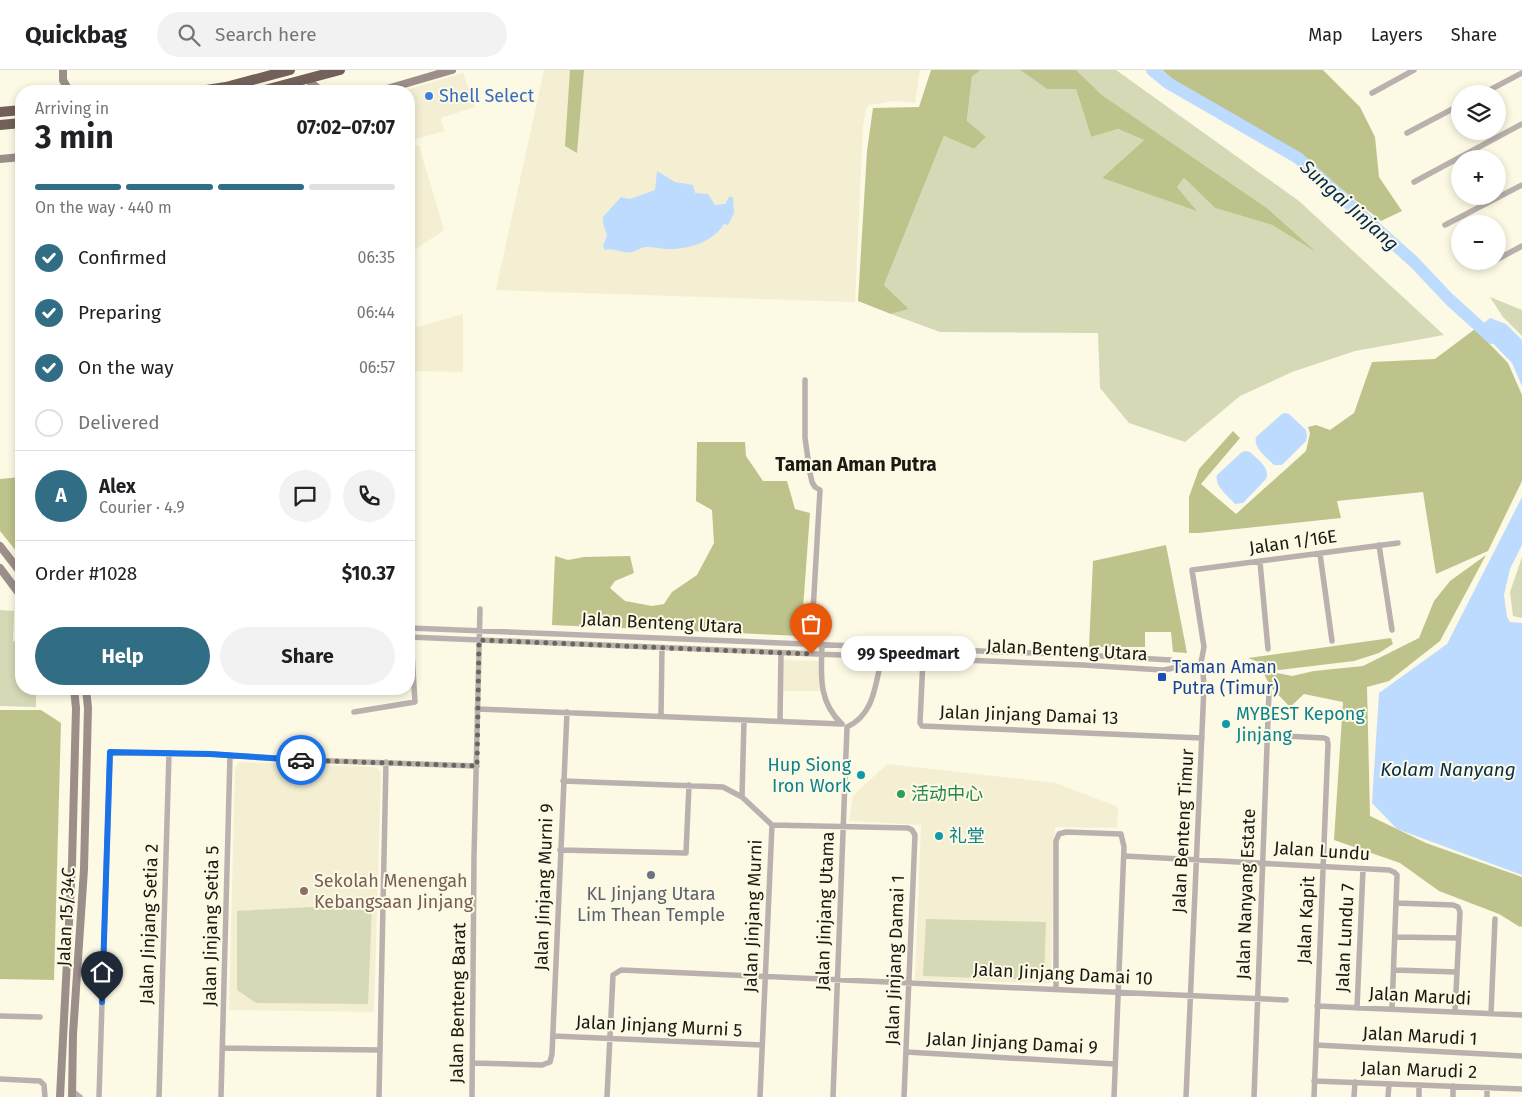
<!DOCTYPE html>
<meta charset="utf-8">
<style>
:root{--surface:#fff;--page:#f2f2f2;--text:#202124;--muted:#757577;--line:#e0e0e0;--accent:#316d85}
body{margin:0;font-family:"Fira Sans","Noto Sans SC",sans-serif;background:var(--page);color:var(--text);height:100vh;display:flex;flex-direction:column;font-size:19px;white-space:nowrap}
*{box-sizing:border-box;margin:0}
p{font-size:16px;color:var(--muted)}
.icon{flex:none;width:28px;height:28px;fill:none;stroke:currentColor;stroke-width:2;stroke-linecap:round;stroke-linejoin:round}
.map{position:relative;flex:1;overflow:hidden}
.side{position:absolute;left:15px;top:15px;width:400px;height:610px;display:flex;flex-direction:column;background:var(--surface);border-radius:20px;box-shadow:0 2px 8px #0003}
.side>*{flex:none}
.controls{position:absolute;left:1451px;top:15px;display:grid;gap:10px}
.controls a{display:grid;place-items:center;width:55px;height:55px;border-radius:50%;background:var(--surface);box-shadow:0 2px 8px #0003;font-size:25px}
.pin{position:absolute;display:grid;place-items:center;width:42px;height:42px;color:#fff;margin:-51px -21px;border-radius:50% 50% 50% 0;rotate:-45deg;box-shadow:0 0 5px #0007}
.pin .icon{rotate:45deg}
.courier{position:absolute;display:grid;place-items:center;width:50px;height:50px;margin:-25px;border:4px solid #1a73e8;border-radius:50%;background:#fff;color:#222;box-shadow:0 1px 6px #0007}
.bubble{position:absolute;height:35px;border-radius:18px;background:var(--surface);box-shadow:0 2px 8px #0003;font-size:16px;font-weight:700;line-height:35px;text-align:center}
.head em{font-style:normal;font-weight:700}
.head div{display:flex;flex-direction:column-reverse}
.head{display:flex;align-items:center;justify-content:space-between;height:85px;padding:0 20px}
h1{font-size:32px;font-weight:700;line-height:38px}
.bar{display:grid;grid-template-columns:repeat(4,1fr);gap:8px 5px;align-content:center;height:60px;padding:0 20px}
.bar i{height:6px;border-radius:4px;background:var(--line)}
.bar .active{background:var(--accent)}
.bar p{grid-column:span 4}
.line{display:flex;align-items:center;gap:12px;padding:0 20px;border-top:1px solid var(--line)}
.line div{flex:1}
.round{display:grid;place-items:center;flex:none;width:52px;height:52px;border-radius:26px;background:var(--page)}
ol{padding:0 20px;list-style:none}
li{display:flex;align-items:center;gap:15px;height:55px}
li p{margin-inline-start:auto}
li .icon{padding:5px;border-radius:50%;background:var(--accent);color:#fff;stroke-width:4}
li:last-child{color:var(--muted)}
li i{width:28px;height:28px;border:2px solid var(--line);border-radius:50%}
.action{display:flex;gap:10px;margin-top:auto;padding:10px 20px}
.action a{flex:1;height:58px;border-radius:30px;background:var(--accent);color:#fff;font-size:20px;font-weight:700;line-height:58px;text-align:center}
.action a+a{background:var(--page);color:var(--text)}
header{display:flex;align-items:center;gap:30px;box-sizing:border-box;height:70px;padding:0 25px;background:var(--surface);border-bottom:1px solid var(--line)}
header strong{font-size:24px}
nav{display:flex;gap:28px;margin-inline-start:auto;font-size:18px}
.search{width:350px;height:45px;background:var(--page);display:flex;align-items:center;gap:12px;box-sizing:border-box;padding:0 18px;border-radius:28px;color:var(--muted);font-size:19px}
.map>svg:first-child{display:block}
</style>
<header>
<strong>Quickbag</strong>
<div class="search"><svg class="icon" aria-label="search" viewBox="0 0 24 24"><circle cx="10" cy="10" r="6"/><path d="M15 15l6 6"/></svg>Search here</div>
<nav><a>Map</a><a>Layers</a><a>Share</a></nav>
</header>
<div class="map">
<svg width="1522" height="1027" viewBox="0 0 1522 1027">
<rect width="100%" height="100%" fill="#fcf9e4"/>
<!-- built -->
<path fill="#f4efd3" d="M544 0H920L915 33 894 31 869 35 866 39 863 56 855 232 496 220Z
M463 3 475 37 441 48 444 61 409 71V21H403Z
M419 75 444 160 409 184V78Z
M409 230 417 257 463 244V302L409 301Z
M783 590 819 591 820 621H782Z
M239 692 376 697 381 702 374 942 229 940 235 698Z
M887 694 1056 713 1118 737 1117 758 1055 757 1051 913 915 910 921 755 849 751 853 726Z"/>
<!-- green -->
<path fill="#d5d9b5" d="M981 0H1020L1047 19H1076L1091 67 1118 59 1144 70 1102 108 1196 140 1177 117 1184 108 1215 138 1272 155 1313 180 1267 138 1102 25 1076 0H1116L1299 131 1444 265 1355 281 1292 302 1240 326 1185 372 1129 353 1100 318 1098 263 940 262 891 244 909 239 884 215 944 66 974 79 986 67 967 52 972 5Z
M1490 227 1522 240V266L1503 247Z
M1522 487V548L1513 546 1510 522Z
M0 540 14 541 13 571 21 572V619H36V637L0 636Z
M372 834 368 934 256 933 237 920V841Z
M926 849 1046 852 1044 910 923 906Z"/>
<!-- forest -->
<path fill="#bec38b" d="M570 0H584L577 83 565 76Z
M931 0H981L972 6 967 51 986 67 974 79 944 66 884 215 909 239 891 244 858 231 867 81 873 38 919 37Z
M1020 0H1076L1102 25 1267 138 1316 182 1272 155 1215 138 1184 108 1177 117 1197 141 1102 108 1144 70 1118 59 1091 67 1076 19H1047Z
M1162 0H1323L1360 37 1375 67 1379 107 1402 141 1381 151 1306 90 1223 40 1188 22Z
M1475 259 1508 293 1522 325V411L1488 481 1436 504 1423 422 1337 431 1341 448 1199 463H1189V427L1199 399 1233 361 1240 368 1201 414 1236 444 1306 381 1310 363 1308 357 1316 355 1330 360 1354 343 1372 292 1435 289Z
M697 372H745L746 386 763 411H787L795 439 810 443 801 566 552 555 555 486 568 490 584 487 630 486 634 503 615 511 610 518 625 531 652 536 664 534 672 522 697 505 714 473 712 440 696 431Z
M21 407V487L0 461V409Z
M1166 475 1187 583 1173 582 1171 562H1145V577H1089L1093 491Z
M1486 485 1440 571 1389 611 1367 617 1370 746 1426 773 1522 807V856L1520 857 1499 844 1439 821 1400 793 1334 770 1343 632 1304 624 1290 637 1270 616 1262 600 1292 606 1314 601 1363 596 1419 568 1434 531 1450 511Z
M1391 568 1393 574 1379 583 1354 591 1279 600 1248 588Z
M0 640H41L61 653 54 910 0 909Z"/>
<!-- water -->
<path fill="#bddbff" d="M657 101 675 112 693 115 695 123 708 124 715 135 725 134 729 127H733L734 143 728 155 724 154C713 172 689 179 670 179 662 179 654 177 647 177 641 177 637 181 632 182 623 184 616 178 605 180L603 176 607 165 603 154V147L621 127 630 129 655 120Z
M1490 248 1506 254 1522 270V316L1512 293 1478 258Z
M1285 343 1289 344 1306 360 1307 366 1306 371 1282 395H1274C1267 388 1253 378 1256 367L1282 344Z
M1246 381 1250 382C1257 389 1271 398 1266 409L1243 433 1235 434C1228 426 1214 416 1217 405L1242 382Z
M1522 427V475L1510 499 1504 525 1507 547 1510 552 1522 553V805L1397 759 1372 733 1379 623 1447 574Z"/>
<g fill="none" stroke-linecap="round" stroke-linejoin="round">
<!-- river -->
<path stroke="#bddbff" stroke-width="12" d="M1152 0 1168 13 1298 88 1414 192 1449 229 1492 268"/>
<!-- street -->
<path stroke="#bab0ae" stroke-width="5.5" d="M1372 23 1414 0
M1482 24 1522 3
M1407 63 1460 35
M1414 112 1522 54
M1445 155 1522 115
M1498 189 1522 176
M1481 197 1493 191
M805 310V368L810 403 812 412 815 417 820 420 811 576
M1379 475 1392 560
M1320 484 1332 571
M1260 492 1268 579
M409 558 1083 585 1171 590 1182 595
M409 567 1083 595 1162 600C1176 599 1186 591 1200 598
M822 575C821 605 818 632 842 654
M923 589 920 653 922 656 1202 668
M1200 598 1204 577 1192 500 1398 473
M477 639 842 654
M354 642 415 632 411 567
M661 646 662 578
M744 650 742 727 772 755 760 1027
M780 651 781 583
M847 657C875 644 875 614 882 587
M1267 665 1324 668 1327 669 1328 674 1314 1027
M563 711 723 717 742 727
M772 755 908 758 912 760 915 765 904 1027
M560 780 686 783 689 715
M1124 786 1389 800 1394 802 1397 805 1392 939
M1396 833 1453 835 1458 837 1460 842 1455 942
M1395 867 1458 868
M1394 900 1457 902
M1056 919V771L1059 764 1066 762 1121 764 1124 777 1114 1027
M1317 936 1522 945
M1357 938 1363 799
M1491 944 1495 849
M0 946 40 947
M553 966 762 975
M1316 975 1522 986
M223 978 380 980
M906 982 1115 994
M473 993 542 995 550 992 552 984 567 642
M0 1009 40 1011 44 1015 45 1027
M1314 1011 1522 1019
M72 1021 80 1027
M99 1027 110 683 211 684 304 690 477 696
M159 1027 169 683
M221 1027 230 685
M379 1027 386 692
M472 1027 474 787 480 539
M607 1027 613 905 621 900 1286 930
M833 1027 847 657
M1186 1027 1204 616 1203 603 1200 598
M1254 1027 1269 622
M1354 1027 1355 1012
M1388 1027 1389 1014
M1419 1027V1015
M1453 1027V1016
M1487 1027V1018"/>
<!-- secondary -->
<path stroke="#9c8e89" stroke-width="8" d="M63 0V10L69 21
M308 10 321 21
M380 21 452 0
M0 89 21 87
M0 476 21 503
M0 498 21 526
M60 1027 72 794 76 638 74 619
M72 1027 73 964 84 799 88 638 86 619"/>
<!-- highway -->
<path stroke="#73605a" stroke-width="10" d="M200 21 226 17 290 0
M261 21 340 0
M0 42 21 40
M0 55 21 53"/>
</g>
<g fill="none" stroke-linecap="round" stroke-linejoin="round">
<!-- done -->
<path stroke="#69675c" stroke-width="5" stroke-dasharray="0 9" d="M301 690 477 696 479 570 811 584"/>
<!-- route -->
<path stroke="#1a73e8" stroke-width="6" d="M102 932 110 682 210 684 301 690"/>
</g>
<!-- markers -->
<circle fill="#3f7fe0" stroke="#fcf9e4" stroke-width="2" cx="429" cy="26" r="5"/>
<rect fill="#1a4fb4" stroke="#fcf9e4" stroke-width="2" x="1157" y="602" width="10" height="10" rx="2.5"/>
<g fill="#0f9aa8" stroke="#fcf9e4" stroke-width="2">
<circle cx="1226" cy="654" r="5"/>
<circle cx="861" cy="705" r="5"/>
<circle cx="939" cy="766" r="5"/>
</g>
<circle fill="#2e9e5b" stroke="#fcf9e4" stroke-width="2" cx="901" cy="724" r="5"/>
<circle fill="#6b7280" stroke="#fcf9e4" stroke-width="2" cx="651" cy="805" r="5"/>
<circle fill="#8d6e63" stroke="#fcf9e4" stroke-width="2" cx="304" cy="821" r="5"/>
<g text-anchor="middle" stroke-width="4" stroke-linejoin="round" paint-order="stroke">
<!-- shop labels -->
<g font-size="18" fill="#366cbe" stroke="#fcf9e4" text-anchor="start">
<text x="439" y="32">Shell Select</text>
</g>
<!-- street labels -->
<g font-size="18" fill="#1a1912" stroke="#fcf9e4">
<text transform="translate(1293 472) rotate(-8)" y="6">Jalan 1/16E</text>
<text transform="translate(662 553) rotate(3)" y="6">Jalan Benteng Utara</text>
<text transform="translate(1067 580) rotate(3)" y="6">Jalan Benteng Utara</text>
<text transform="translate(1029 645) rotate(2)" y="6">Jalan Jinjang Damai 13</text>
<text transform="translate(1183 761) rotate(-87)" y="6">Jalan Benteng Timur</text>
<text transform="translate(1322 781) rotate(4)" y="6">Jalan Lundu</text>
<text transform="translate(544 817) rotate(-88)" y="6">Jalan Jinjang Murni 9</text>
<text transform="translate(1246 824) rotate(-88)" y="6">Jalan Nanyang Estate</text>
<text transform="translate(825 841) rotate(-88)" y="6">Jalan Jinjang Utama</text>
<text transform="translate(753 846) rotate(-88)" y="6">Jalan Jinjang Murni</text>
<text transform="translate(66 847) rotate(-87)" y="6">Jalan 15/34C</text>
<text transform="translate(1306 850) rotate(-87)" y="6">Jalan Kapit</text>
<text transform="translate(149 854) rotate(-88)" y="6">Jalan Jinjang Setia 2</text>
<text transform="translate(211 856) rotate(-89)" y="6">Jalan Jinjang Setia 5</text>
<text transform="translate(1345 868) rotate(-87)" y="6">Jalan Lundu 7</text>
<text transform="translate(895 890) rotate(-88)" y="6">Jalan Jinjang Damai 1</text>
<text transform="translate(1063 904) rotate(3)" y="6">Jalan Jinjang Damai 10</text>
<text transform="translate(1420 926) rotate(3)" y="6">Jalan Marudi</text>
<text transform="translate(458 933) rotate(-89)" y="6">Jalan Benteng Barat</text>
<text transform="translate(659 956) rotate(3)" y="6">Jalan Jinjang Murni 5</text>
<text transform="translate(1420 966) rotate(3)" y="6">Jalan Marudi 1</text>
<text transform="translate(1012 973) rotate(3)" y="6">Jalan Jinjang Damai 9</text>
<text transform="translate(1419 1000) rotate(2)" y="6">Jalan Marudi 2</text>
</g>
<!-- transit labels -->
<g font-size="18" fill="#164399" stroke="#fcf9e4" text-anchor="start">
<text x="1172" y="603">Taman Aman<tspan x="1172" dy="21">Putra (Timur)</tspan></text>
</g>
<!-- culture labels -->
<g font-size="18" fill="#0d838f" stroke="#fcf9e4" text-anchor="start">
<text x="1236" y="650">MYBEST Kepong<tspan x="1236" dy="21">Jinjang</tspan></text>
<text x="851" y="701" text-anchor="end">Hup Siong<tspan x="851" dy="21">Iron Work</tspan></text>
<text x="949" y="772">礼堂</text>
</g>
<!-- leisure labels -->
<g font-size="18" fill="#27864d" stroke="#fcf9e4" text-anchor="start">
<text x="911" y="730">活动中心</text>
</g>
<!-- education labels -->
<g font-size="18" fill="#785e54" stroke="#fcf9e4" text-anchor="start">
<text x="314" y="817">Sekolah Menengah<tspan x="314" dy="21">Kebangsaan Jinjang</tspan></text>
</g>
<!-- worship labels -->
<g font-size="18" fill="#5b616d" stroke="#fcf9e4">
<text x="651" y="830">KL Jinjang Utara<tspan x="651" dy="21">Lim Thean Temple</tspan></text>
</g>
<!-- water labels -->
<g font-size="19" font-style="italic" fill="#042b52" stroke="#fcf9e4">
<text transform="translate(1350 135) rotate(42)" y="7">Sungai Jinjang</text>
<text x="1448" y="706">Kolam Nanyang</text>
</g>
<!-- neighbourhood labels -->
<g font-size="19" font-weight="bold" fill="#1a1912" stroke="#fcf9e4">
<text x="856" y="401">Taman Aman Putra</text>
</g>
</g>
</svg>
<div class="controls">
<a><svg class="icon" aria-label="layers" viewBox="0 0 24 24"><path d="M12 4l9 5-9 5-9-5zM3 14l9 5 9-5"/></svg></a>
<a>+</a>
<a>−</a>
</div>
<div class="pin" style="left:811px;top:584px;background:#ea580c"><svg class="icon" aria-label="bag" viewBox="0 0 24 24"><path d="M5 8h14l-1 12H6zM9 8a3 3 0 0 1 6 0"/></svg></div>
<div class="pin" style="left:102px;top:932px;background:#1f2937"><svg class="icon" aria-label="home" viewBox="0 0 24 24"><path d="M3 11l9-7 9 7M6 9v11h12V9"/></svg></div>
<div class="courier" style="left:301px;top:690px"><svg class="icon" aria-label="car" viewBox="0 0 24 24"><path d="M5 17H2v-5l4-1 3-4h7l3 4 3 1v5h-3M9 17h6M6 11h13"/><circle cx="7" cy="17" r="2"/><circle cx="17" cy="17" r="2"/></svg></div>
<div class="bubble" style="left:841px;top:566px;width:135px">99 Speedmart</div>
<section class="side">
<div class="head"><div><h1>3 min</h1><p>Arriving in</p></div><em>07:02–07:07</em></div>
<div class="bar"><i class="active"></i><i class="active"></i><i class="active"></i><i></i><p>On the way · 440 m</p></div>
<ol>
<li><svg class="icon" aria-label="check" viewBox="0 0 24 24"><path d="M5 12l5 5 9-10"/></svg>Confirmed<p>06:35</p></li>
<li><svg class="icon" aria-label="check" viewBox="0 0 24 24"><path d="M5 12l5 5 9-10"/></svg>Preparing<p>06:44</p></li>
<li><svg class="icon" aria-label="check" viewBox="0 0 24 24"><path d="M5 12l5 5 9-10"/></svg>On the way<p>06:57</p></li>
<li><i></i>Delivered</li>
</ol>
<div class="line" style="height:90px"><b class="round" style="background:var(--accent);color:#fff">A</b><div><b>Alex</b><p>Courier · 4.9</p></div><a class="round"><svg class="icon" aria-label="chat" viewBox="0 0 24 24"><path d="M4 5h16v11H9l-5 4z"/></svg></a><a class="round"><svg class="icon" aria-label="phone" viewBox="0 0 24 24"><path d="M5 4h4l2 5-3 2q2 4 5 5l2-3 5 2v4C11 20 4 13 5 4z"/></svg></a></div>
<div class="line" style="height:65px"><div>Order #1028</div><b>$10.37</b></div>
<div class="action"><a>Help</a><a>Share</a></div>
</section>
</div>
